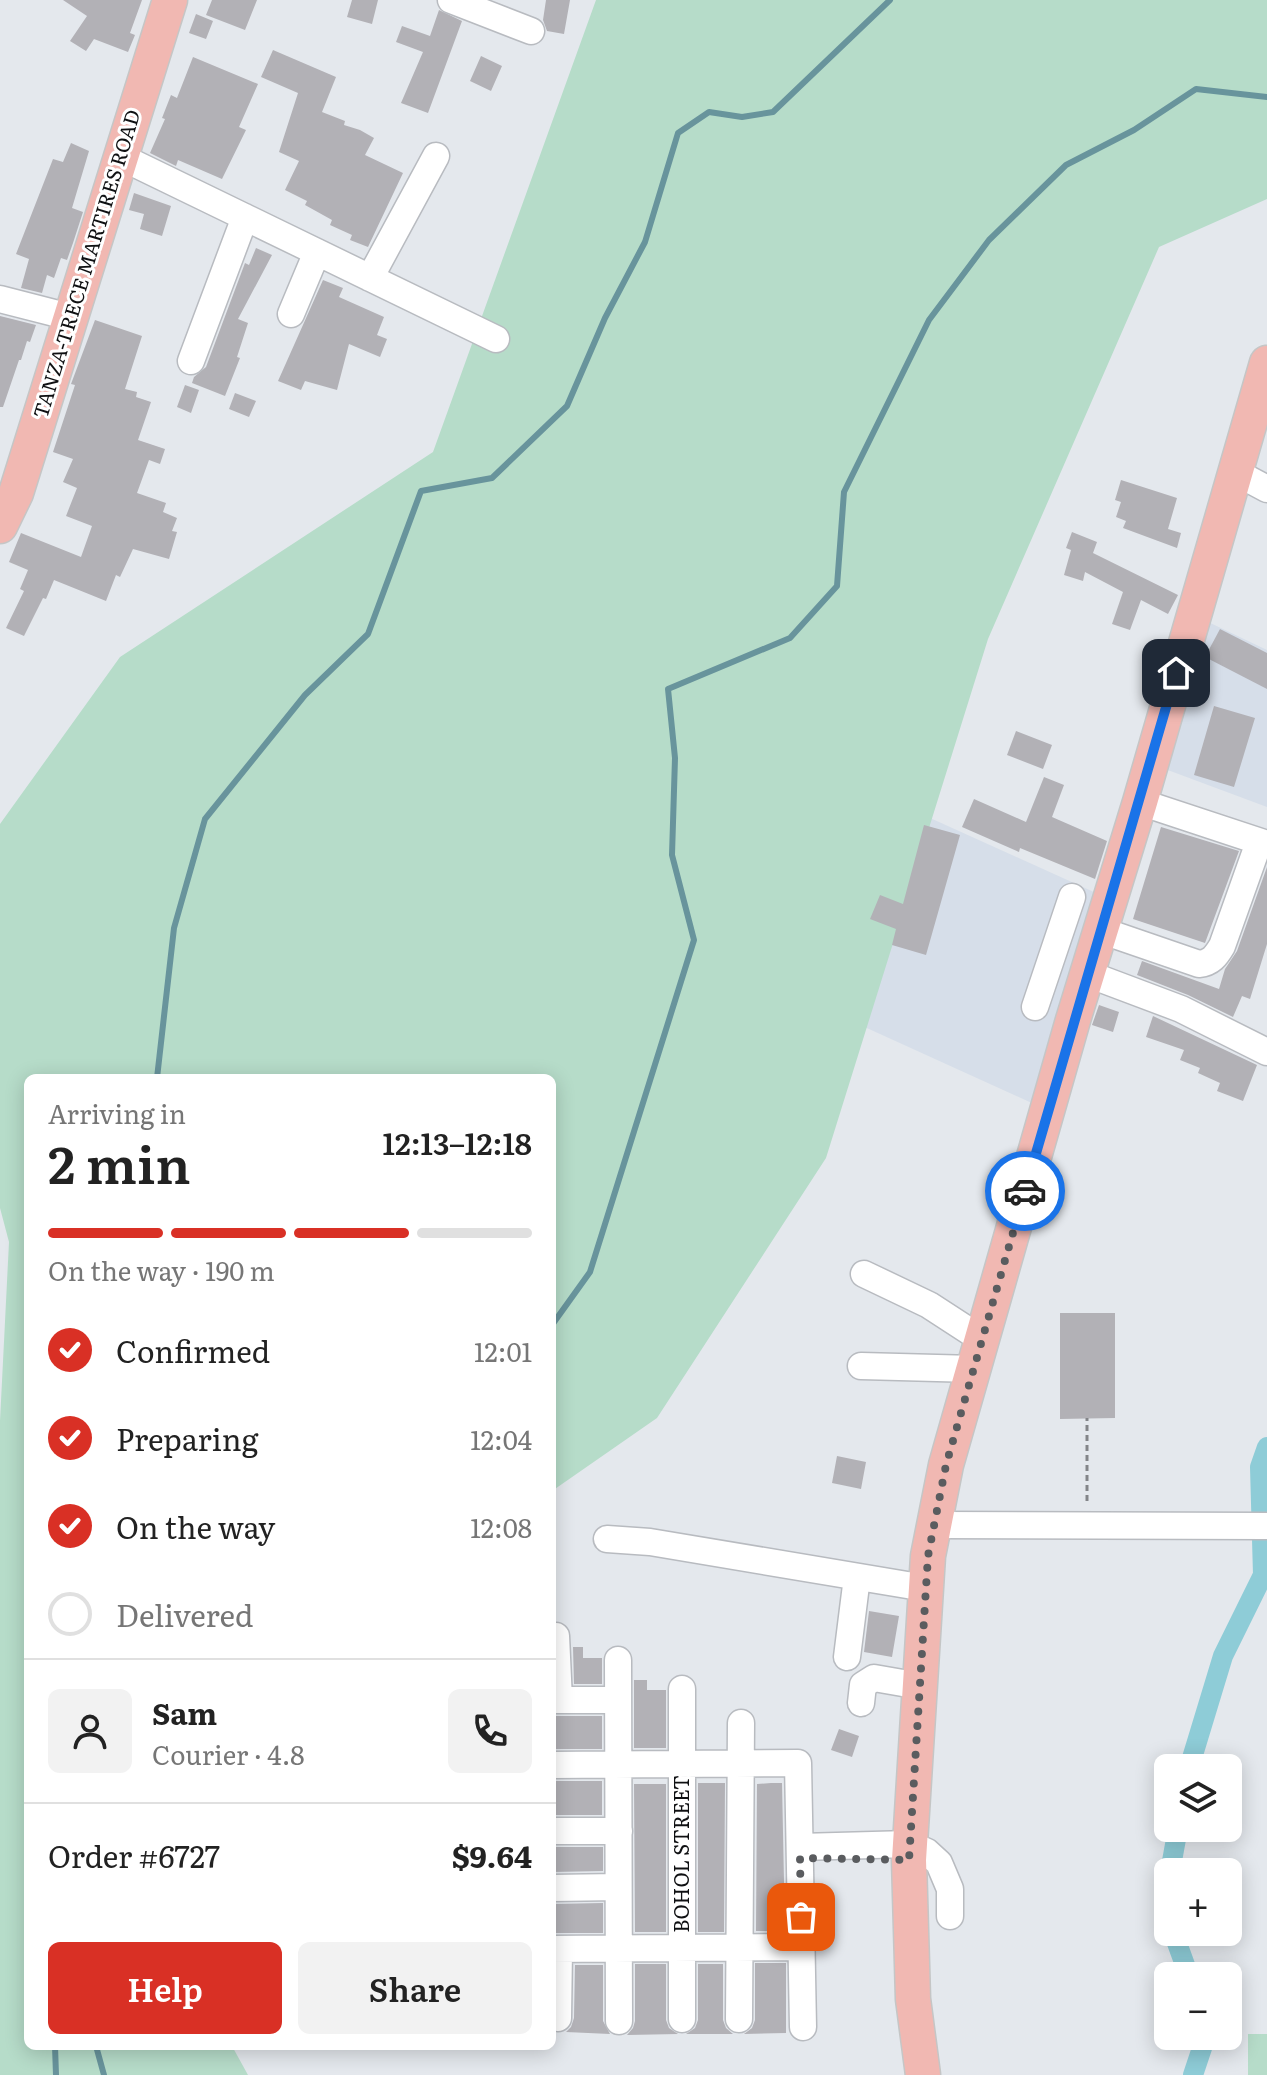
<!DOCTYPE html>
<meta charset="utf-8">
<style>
:root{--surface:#fff;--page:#f2f2f2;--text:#222;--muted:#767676;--line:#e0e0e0;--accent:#d93025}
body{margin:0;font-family:Literata,serif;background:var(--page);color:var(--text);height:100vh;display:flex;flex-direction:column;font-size:30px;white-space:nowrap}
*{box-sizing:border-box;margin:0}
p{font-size:26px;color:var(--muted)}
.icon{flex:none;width:44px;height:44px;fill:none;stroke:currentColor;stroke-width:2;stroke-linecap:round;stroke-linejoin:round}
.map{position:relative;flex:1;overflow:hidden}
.panel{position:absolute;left:24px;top:1074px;width:532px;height:976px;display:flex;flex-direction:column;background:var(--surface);border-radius:12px;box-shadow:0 4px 20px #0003}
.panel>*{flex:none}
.fabs{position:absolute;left:1154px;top:1754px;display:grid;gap:16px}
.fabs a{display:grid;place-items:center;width:88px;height:88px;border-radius:12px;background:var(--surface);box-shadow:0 4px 20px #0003;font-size:40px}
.pin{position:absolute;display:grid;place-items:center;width:68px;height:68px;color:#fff;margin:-34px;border-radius:16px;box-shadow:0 4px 12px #0006}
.courier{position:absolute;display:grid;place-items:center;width:80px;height:80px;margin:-40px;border:6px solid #1a73e8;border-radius:50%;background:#fff;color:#222;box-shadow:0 2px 10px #0007}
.head em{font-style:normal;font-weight:600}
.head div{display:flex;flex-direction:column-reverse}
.head{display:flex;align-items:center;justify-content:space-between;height:136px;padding:0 24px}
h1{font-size:52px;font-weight:600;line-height:60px}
.bar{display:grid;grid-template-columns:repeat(4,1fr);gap:12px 8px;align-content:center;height:96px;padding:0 24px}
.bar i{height:10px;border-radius:6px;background:var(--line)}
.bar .current{background:var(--accent)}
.bar p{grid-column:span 4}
.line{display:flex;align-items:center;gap:20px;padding:0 24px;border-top:2px solid var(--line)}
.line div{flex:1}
.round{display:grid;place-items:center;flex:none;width:84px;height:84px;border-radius:12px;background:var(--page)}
ol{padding:0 24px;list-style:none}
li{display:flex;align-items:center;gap:24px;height:88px}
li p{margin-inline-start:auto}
li .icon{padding:8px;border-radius:50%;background:var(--accent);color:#fff;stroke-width:4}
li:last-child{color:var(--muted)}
li i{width:44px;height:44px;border:4px solid var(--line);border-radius:50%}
.primary-button{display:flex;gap:16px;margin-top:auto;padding:16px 24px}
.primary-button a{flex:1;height:92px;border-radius:12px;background:var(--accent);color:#fff;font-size:32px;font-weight:600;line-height:92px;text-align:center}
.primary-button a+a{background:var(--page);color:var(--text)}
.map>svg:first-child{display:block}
</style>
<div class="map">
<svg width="1267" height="2075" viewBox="0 0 1267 2075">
<rect width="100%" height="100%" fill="#e4e8ed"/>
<!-- built -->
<path fill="#d6dee9" d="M1204 620 1267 650V807L1165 769Z
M897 803 1096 893 1034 1104 836 1014Z"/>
<!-- green -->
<path fill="#b6dcc9" d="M596 0H1267V199L1159 247 988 639 826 1158 657 1418 552 1491V1078H28V2046H232L248 2075H0V1421L9 1242 0 1208V824L120 657 433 452Z
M1248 2034H1267V2075H1248Z"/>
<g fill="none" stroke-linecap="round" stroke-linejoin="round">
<!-- stream -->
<path stroke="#68949c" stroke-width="6" d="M157 1078 174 928 205 819 305 695 368 634 421 491 492 478 567 406 605 318 645 242 678 133 709 112 742 117 773 112 890 0
M552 1325 590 1272 694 940 672 855 675 758 668 689 790 638 837 586 844 492 929 320 989 240 1066 165 1134 130 1196 89 1267 97
M55 2046 56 2075
M96 2046 104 2075"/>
<!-- canal -->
<path stroke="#8eccd7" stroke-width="20" d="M1189 1768 1223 1656 1263 1575 1260 1467 1267 1447
M1170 1872 1178 1828
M1173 1932 1189 1976
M1193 2075 1206 2036"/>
</g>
<!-- building -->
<path fill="#b2b1b6" d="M63 0H142L130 33 135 35 128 52 94 39 86 51 70 41 87 16Z
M212 0H257L245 30 206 15Z
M352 0H378L372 24 347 17Z
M546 0H570L564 34 547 31 543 20Z
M439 10 462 21 428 113 401 103 423 52 396 42 402 26 430 36Z
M196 14 213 21 206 39 189 33Z
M273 50 336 77 322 112 345 121 344 125 360 130 374 138 365 155 403 173 368 247 350 240 352 235 330 225 332 220 305 205 307 201 285 190 299 161 279 152 298 93 261 77Z
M481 56 502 66 491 91 470 81Z
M193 57 258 84 239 127 246 130 222 179 178 160 176 166 150 153 165 119 162 118 171 95 177 98Z
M71 143 89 151 72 208 83 212 73 243 67 260 61 258 54 278 47 275 42 293 21 288 29 259 16 254 53 159 63 162Z
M134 193 171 206 162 236 140 229 144 214 129 210Z
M256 248 272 255 238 319 248 323 237 357 240 358 225 396 192 383 194 377 206 367 245 263 249 265Z
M323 280 343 288 339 297 384 317 377 335 387 339 380 357 349 344 337 390 305 381 301 390 278 381Z
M0 316 36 325 30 342 27 341 21 360H19L3 407H0Z
M95 320 142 336 125 389 137 392 136 397 151 402 138 440 165 449 160 464 149 460 137 493 166 503 163 512 177 518 172 531 177 532 169 559 133 549 120 577 116 575 106 601 54 580 46 599 43 598 24 636 6 628 24 591 20 589 28 570 9 562 21 533 81 557 92 526 66 516 77 488 63 482 73 459 53 452 75 385 71 384Z
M185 385 199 390 191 413 177 407Z
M235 393 256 401 249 417 229 409Z
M1121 480 1177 498 1168 529 1181 533 1177 548 1123 528 1126 521 1116 517 1121 502 1115 500Z
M1072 532 1097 542 1093 553 1178 595 1168 614 1141 600 1130 630 1112 624 1123 592 1085 572 1083 581 1064 575 1071 550 1066 548Z
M1220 629 1267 653V689L1205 657Z
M1214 706 1255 718 1234 787 1194 775Z
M1016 731 1052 745 1043 769 1007 755Z
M1044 777 1064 785 1052 817 1107 841 1095 879 1020 848 1019 852 962 827 974 799 1026 822Z
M924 825 960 835 926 955 892 945 896 929 870 919 880 895 903 904Z
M1161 827 1239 851 1205 943 1133 919Z
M1267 867V944L1250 999 1242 996 1233 1017 1188 995 1137 975 1142 961 1219 989 1225 969 1237 951Z
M1099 1005 1119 1012 1113 1032 1092 1025Z
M1153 1016 1257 1065 1243 1101 1217 1091 1220 1083 1198 1073 1200 1068 1180 1060 1184 1050 1146 1037Z
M1060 1313H1115V1418L1060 1419Z
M837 1456 866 1462 861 1489 832 1483Z
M869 1611 899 1616 892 1657 864 1652Z
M573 1647H583V1658H602V1684H574Z
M634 1680H647V1690H666V1748H634Z
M552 1716H602V1749H552Z
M839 1729 859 1736 852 1757 831 1750Z
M552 1781H602V1815H552Z
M698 1783H725L724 1932H698Z
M771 1783H782L785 1931H756L757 1784Z
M634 1784H666V1932H635Z
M552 1847H603V1871L552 1872Z
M603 1903V1933H552V1904Z
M755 1963H786V2033L744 2034 752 2028 755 2020Z
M635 1964H666V2020L669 2028 678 2034 627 2035 633 2028 635 2021Z
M698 1964H723V2020L726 2028 733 2034H686L695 2028 698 2020Z
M575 1965H603V2021L610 2034 566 2032 571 2027 574 2018Z"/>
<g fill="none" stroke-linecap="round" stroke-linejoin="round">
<defs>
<path id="minor" d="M451 0 531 31
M119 156 496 339
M370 278 436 156
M0 299 70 317
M291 314 317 252
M191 361 245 217
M1237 473 1267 489
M1140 802 1267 844
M1100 930 1199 964C1211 963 1216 956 1222 946L1259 842
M1088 974 1181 1009 1267 1052
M1035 1007 1072 897
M864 1274 929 1305 969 1331 984 1335
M861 1366 975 1369
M934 1525 1267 1526
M607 1539 650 1542 925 1588
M556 1636 559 1700
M847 1657 857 1577
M618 1660 619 2021
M682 1689V2019
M552 1700H618
M861 1703 863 1685 874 1678 920 1686
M552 1765 798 1763 803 2027
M552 1831H619
M800 1847 909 1844 927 1852 939 1863 950 1889V1916
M552 1888 618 1887
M552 1949 802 1947
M558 2018 559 1949
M739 2019 741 1723"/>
<path id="major" d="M0 526 16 493 170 0
M923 2075 913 1999 909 1860 928 1556 946 1465 1073 1020 1140 802 1267 363"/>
</defs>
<!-- minor casing -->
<use href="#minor" stroke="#b8bbc0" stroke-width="29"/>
<!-- major casing -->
<use href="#major" stroke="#c5c6c6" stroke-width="37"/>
<!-- path -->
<path stroke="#838589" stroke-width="3" stroke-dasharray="6 4" stroke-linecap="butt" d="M1087 1501V1418"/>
<!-- minor -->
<use href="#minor" stroke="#fff" stroke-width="26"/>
<!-- major -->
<use href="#major" stroke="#f1b8b2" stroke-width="34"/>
</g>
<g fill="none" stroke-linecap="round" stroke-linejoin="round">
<!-- done -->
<path stroke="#5a5c5f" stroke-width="8" stroke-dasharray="0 14.4" d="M801 1917 800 1858 909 1860 928 1556 946 1465 1025 1191"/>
<!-- route -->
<path stroke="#1a73e8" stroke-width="10" d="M1025 1191 1176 673"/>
</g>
<g text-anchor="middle" stroke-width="6" stroke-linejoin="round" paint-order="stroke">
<!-- street labels -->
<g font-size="20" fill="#0f1012" stroke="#fff">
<text transform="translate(87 264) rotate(-73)" y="7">TANZA-TRECE MARTIRES ROAD</text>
<text transform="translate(682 1854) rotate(-90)" y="7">BOHOL STREET</text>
</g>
</g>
</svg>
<div class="fabs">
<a><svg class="icon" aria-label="layers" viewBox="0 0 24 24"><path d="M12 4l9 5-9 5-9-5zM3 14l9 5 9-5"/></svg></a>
<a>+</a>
<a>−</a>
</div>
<div class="pin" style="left:801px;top:1917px;background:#ea580c"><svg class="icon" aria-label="bag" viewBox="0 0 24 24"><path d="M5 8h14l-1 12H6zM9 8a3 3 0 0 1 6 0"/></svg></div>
<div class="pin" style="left:1176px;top:673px;background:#1f2937"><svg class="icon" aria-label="home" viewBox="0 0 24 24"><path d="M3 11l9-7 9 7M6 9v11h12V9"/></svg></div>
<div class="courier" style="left:1025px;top:1191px"><svg class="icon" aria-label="car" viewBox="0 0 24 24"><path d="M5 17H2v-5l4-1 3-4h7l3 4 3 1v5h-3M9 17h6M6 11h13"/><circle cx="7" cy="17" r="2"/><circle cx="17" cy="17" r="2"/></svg></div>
<section class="panel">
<div class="head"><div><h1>2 min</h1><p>Arriving in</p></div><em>12:13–12:18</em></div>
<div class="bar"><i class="current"></i><i class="current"></i><i class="current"></i><i></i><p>On the way · 190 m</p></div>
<ol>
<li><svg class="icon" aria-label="check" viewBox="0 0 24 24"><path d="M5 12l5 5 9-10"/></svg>Confirmed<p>12:01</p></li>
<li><svg class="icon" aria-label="check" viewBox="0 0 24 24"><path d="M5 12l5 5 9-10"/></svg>Preparing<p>12:04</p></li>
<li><svg class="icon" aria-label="check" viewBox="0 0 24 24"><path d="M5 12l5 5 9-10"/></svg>On the way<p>12:08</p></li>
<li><i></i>Delivered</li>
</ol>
<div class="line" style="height:144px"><a class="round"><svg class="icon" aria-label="person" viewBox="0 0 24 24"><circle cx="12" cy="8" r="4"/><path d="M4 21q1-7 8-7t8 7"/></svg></a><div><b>Sam</b><p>Courier · 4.8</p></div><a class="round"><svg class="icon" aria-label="phone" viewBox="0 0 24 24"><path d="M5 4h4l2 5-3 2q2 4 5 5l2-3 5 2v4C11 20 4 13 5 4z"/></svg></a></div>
<div class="line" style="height:104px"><div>Order #6727</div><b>$9.64</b></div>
<div class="primary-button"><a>Help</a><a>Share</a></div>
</section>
</div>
